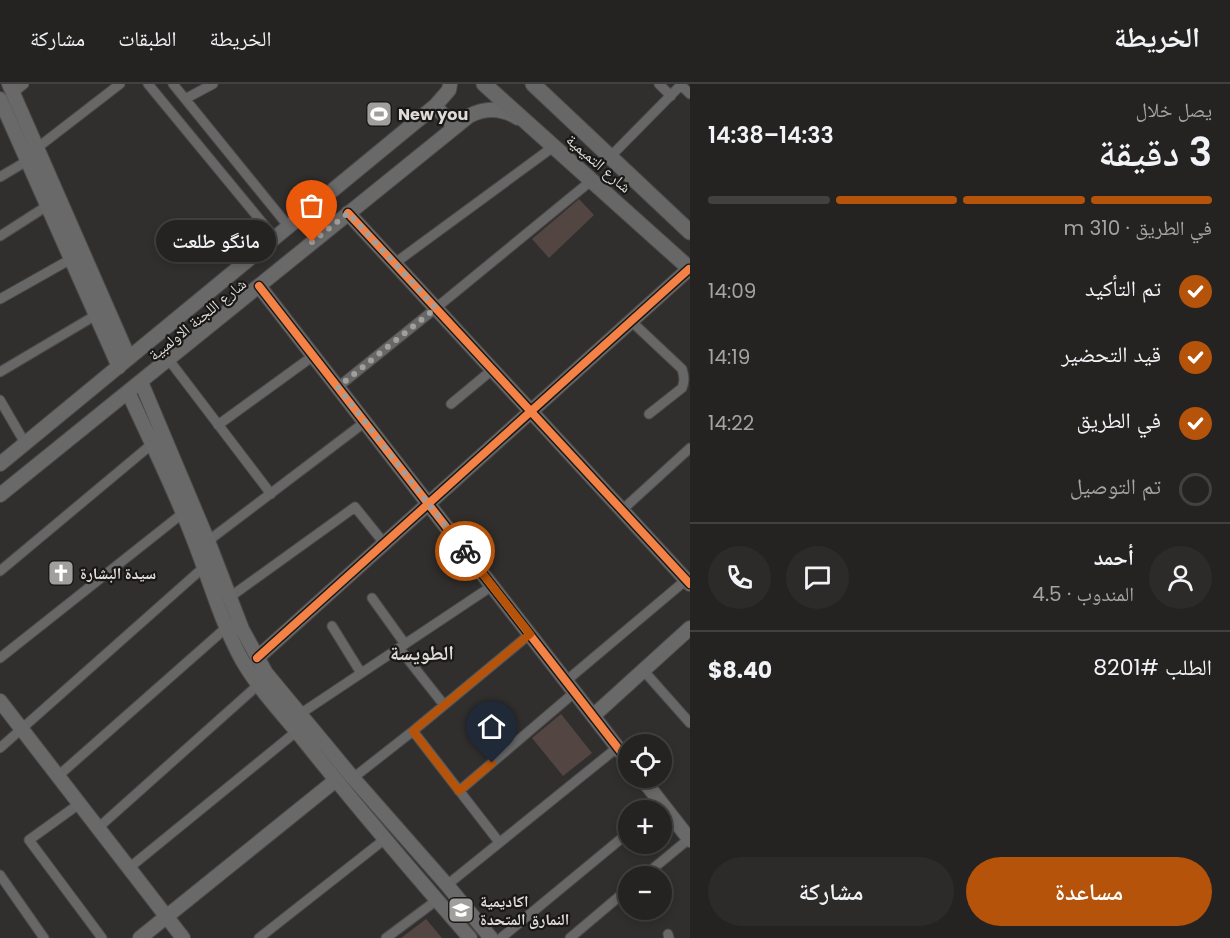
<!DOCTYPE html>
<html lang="ar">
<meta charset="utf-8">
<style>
:root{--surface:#252322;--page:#2d2b2a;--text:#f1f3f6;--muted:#a3a4a5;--line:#424040;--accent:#b45309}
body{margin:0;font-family:Poppins,"Noto Naskh Arabic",sans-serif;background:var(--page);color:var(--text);direction:rtl;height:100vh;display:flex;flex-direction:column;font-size:22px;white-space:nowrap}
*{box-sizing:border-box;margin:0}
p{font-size:20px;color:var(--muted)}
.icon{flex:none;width:33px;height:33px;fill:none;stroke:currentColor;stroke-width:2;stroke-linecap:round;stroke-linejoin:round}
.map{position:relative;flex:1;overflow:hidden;direction:ltr}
.sheet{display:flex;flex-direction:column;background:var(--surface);width:540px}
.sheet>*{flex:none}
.tools{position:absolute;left:618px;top:650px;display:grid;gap:12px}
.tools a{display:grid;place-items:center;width:54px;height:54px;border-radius:50%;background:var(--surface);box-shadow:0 3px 9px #0003,0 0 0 2px var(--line);font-size:30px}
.pin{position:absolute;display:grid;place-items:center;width:51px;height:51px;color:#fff;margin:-62px -26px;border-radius:50% 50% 50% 0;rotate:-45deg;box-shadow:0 0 6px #0007}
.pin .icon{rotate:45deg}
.courier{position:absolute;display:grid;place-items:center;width:60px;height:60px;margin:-30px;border:4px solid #b45309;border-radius:50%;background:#fff;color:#222;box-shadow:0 2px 8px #0007}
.bubble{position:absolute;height:42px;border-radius:21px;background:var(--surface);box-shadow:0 3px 9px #0003,0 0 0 2px var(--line);font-size:20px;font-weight:600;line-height:42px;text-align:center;direction:rtl}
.head em{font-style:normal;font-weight:600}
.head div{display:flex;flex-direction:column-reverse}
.head{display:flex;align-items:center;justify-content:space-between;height:102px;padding:0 18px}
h1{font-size:39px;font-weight:600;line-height:45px}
.bar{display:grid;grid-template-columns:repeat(4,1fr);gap:9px 6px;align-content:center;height:72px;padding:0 18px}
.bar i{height:8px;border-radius:4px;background:var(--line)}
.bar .on{background:var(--accent)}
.bar p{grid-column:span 4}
.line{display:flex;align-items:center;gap:15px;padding:0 18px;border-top:2px solid var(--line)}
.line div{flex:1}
.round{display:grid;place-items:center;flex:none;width:63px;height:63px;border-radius:32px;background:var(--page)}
ol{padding:0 18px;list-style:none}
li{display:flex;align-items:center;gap:18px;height:66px}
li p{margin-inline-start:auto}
li .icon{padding:6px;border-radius:50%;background:var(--accent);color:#fff;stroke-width:4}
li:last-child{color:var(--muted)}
li i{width:33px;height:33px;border:3px solid var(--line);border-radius:50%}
.action{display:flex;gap:12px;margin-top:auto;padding:12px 18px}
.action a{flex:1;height:69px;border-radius:36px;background:var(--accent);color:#fff;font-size:24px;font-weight:600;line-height:69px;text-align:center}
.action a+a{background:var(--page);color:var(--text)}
header{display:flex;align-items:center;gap:36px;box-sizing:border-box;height:84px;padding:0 30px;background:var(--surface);border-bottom:2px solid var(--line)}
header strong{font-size:28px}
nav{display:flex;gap:33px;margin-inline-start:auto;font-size:21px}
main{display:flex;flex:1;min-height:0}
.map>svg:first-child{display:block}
</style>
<header>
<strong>الخريطة</strong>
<nav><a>الخريطة</a><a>الطبقات</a><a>مشاركة</a></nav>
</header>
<main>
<section class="sheet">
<div class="head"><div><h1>3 دقيقة</h1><p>يصل خلال</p></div><em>14:33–14:38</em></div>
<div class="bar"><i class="on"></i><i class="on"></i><i class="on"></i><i></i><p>في الطريق · 310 m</p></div>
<ol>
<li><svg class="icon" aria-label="check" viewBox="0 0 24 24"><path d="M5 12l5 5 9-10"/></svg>تم التأكيد<p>14:09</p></li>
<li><svg class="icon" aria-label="check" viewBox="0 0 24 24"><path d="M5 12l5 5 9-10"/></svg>قيد التحضير<p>14:19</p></li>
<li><svg class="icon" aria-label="check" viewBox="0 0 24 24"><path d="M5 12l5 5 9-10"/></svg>في الطريق<p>14:22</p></li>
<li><i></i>تم التوصيل</li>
</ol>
<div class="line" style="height:108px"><a class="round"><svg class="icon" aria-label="person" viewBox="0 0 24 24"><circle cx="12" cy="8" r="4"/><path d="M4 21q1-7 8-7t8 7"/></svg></a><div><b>أحمد</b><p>المندوب · 4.5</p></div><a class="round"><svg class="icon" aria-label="chat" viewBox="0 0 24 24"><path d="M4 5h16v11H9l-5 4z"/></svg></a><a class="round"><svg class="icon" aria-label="phone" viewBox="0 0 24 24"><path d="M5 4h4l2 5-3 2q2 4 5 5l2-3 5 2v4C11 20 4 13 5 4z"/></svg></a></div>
<div class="line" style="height:78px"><div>الطلب #8201</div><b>$8.40</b></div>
<div class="action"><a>مساعدة</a><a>مشاركة</a></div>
</section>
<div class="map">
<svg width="690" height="854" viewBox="0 0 690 854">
<rect width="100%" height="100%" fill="#312f2d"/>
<!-- building -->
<path fill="#524542" d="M579 115 594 131 549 174 532 155Z
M561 630 592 669 563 692 532 654Z
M426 835 442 854H401Z"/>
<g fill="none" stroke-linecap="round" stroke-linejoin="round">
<defs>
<path id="street" d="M148 0 275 154
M173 0 289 143
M659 0 671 12
M681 1 690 10
M13 9 24 0
M185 15 213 0
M37 64 120 0
M610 73 682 0
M0 93 27 77
M0 152 47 122
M395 179 553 63
M0 215 71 175
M631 237 682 285C684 292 685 297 682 304L649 330
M169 276 271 410
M0 288 96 231
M338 303 436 224 592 96
M0 316 25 359
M451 320 492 286
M218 341 313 272
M622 426 690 364
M208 457 365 338
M0 487 152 360
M230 513 355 423 384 459
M372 514 405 560
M332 542 361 589
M399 564 444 621
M0 574 183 429
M643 586 690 639
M566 597 686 496
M300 630 492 502
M413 647 499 758
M0 664 204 483
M58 692 227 543
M353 694 413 647 530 550
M459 707 575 608
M79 720 29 756 102 854
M98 744 258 601
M129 784 297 647
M0 791 44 854
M644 792 690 754
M447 801 618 663
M668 850 669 854
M259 854 385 755
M386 854 437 816
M501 854 628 749
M570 854 628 805"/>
<path id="secondary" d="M9 0 129 274
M0 15 119 283
M435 22 455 43
M348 129 690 500
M259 202 628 677
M141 298 208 457 242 545 266 589 353 694 447 801 491 854
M128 308C150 356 174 404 193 454 209 494 221 538 242 576 260 607 284 631 306 659 359 725 414 790 470 854
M0 380 435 22 449 6 450 0
M0 411 469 32C486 23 502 24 518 34
M257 574 689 185
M0 617 183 854
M593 632 690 544
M641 693 690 756
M140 854 336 696"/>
<path id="primary" d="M484 0 690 185
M533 0 690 148"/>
</defs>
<!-- street casing -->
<use href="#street" stroke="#4c4b49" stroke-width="11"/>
<!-- secondary casing -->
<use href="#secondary" stroke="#4c4b49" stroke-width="16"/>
<!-- primary casing -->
<use href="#primary" stroke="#4c4b49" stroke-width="17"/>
<!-- street -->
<use href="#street" stroke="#686768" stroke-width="9"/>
<!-- secondary -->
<use href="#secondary" stroke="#6a6969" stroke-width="14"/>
<!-- primary -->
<use href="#primary" stroke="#686768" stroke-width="15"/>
<defs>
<path id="cycleway" d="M348 129 690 500
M259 202 628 677
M257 574 689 185"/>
</defs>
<!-- cycleway casing -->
<use href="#cycleway" stroke="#1a1816" stroke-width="11"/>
<!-- cycleway -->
<use href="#cycleway" stroke="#f48246" stroke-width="8"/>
</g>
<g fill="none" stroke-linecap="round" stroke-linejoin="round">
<!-- done -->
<path stroke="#a19f9c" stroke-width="6" stroke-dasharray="0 10.8" d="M312 158 348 129 436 224 338 303 465 467"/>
<!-- route -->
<path stroke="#b45309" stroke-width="8" d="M465 467 530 550 413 647 459 707 492 679"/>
</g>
<!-- icons -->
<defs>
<symbol id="stadium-square" viewBox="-11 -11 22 22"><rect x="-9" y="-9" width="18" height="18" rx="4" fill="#a19f9c" stroke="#1a1816"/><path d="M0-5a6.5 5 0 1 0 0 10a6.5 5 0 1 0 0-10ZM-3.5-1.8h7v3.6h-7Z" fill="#fff"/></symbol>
<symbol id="church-square" viewBox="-11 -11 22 22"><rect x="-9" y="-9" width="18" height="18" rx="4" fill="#a19f9c" stroke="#1a1816"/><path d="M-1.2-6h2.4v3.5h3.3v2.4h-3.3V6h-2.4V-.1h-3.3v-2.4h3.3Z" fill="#fff"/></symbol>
<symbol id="university-square" viewBox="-11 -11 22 22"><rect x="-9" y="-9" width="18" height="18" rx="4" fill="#a19f9c" stroke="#1a1816"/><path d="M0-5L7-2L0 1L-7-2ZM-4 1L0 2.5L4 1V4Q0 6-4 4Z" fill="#fff"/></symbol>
</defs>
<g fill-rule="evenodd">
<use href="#stadium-square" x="364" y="15" width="30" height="30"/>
<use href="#church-square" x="46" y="474" width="30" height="30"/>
<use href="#university-square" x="446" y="811" width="30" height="30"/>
</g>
<g text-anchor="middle" stroke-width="4.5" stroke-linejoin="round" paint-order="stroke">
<!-- poi labels -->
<g font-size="16" font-weight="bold" fill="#dedbd8" stroke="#1a1816" text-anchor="start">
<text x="398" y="36">New you</text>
<text x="80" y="495">سيدة البشارة</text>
<text x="480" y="823">اكاديمية<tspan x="480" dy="18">النمارق المتحدة</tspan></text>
</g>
<!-- street labels -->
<g font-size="16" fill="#dedbd8" stroke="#1a1816">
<text transform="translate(599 79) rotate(41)" y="6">شارع التميمية</text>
<text transform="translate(197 235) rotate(-39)" y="6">شارع اللجنة الاولمبية</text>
</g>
<!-- quarter labels -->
<g font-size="20" font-weight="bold" fill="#dedbd8" stroke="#1a1816">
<text x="422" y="576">الطويسة</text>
</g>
</g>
</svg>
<div class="tools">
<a><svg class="icon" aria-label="locate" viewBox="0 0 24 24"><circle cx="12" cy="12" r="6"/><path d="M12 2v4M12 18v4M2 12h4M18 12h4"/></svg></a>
<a>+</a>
<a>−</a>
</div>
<div class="pin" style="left:312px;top:158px;background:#ea580c"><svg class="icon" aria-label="bag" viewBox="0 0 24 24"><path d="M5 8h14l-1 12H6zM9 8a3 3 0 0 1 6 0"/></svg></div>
<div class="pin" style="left:492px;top:679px;background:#1f2937"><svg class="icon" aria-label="home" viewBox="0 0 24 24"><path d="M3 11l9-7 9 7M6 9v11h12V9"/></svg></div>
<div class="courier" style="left:465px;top:467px"><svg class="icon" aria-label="bike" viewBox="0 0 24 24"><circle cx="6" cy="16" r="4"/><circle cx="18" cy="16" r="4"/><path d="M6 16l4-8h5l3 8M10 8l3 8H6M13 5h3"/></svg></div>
<div class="bubble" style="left:156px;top:136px;width:120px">مانگو طلعت</div>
</div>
</main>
